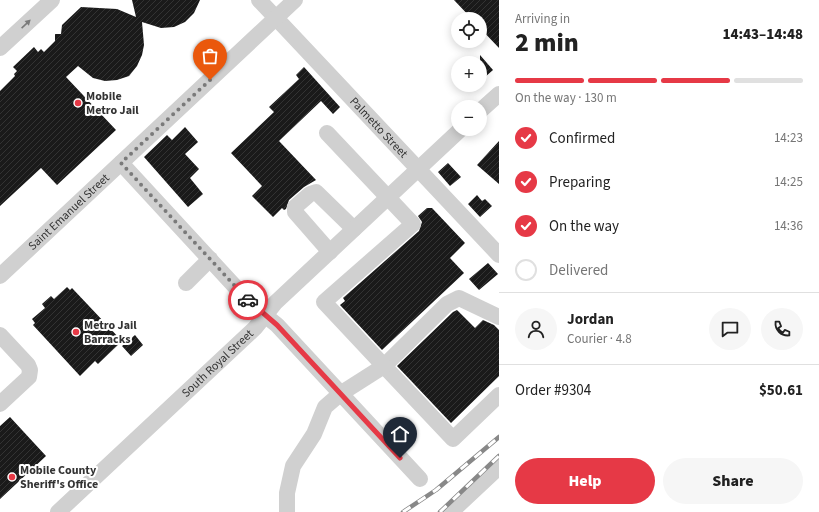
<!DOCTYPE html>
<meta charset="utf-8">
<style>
:root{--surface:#fff;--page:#f6f6f6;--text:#222;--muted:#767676;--line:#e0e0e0;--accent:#e63946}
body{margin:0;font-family:"Source Sans 3",sans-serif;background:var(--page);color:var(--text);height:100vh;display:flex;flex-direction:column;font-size:15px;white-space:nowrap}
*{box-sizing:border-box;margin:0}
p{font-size:13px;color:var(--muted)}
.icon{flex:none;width:22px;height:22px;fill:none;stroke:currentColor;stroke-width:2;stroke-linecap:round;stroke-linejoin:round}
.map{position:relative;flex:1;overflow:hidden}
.details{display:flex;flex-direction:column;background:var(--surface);width:320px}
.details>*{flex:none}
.controls{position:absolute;left:451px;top:12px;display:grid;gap:8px}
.controls a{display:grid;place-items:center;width:36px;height:36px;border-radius:50%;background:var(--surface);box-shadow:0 2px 10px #0003;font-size:20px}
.pin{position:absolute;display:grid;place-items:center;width:34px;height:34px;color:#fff;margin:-41px -17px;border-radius:50% 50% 50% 0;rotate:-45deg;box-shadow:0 0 4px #0007}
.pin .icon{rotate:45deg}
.courier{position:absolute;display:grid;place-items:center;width:40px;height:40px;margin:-20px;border:3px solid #e63946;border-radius:50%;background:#fff;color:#222;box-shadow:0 1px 5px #0007}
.summary em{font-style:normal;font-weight:800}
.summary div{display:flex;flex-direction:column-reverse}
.summary{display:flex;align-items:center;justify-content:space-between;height:68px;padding:0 16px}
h1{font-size:26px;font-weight:800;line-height:30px}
.bar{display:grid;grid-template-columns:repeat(4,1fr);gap:6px 4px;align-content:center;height:48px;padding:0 16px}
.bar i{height:5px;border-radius:3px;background:var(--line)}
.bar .on{background:var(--accent)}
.bar p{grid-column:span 4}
.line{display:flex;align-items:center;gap:10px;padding:0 16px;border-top:1px solid var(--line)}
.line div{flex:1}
.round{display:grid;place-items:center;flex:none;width:42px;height:42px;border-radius:21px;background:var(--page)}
ol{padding:0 16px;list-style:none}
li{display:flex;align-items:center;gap:12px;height:44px}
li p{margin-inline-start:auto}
li .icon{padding:4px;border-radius:50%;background:var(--accent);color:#fff;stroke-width:4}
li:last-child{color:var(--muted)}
li i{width:22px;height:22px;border:2px solid var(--line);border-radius:50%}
.cta{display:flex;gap:8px;margin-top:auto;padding:8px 16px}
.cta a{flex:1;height:46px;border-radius:24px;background:var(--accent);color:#fff;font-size:16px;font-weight:800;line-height:46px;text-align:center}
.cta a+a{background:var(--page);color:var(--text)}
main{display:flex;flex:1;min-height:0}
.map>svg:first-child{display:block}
</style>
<main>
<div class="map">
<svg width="499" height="512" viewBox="0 0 499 512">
<defs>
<pattern id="building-hatch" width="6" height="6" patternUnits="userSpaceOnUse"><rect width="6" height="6" fill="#1a1a1a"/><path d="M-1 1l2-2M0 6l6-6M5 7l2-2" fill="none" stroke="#333"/></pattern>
</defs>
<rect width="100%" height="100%" fill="#fff"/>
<!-- building -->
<path fill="url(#building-hatch)" d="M132 0H200L194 13 185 22 174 27 161 28 142 22 144 45 142 55 137 66 129 76 117 80 105 81 93 78 78 66 66 77 116 130 57 185 41 168 0 206V91L15 76 14 74 17 71 13 67 34 47 38 52 41 49 44 52 55 41V34H61L62 25 81 7 117 9 136 17Z
M454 0H499V48L480 28V19H472Z
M480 55 493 70 485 77 480 72Z
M304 67 340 107 333 114 321 101 279 141 316 180 304 187 289 200 286 209 284 210 282 208 273 217 252 196 262 186 231 153 274 112 269 107 299 79 296 75Z
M185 127 198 142 185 154 199 169 190 178 203 194 188 207 144 157 167 135 172 140Z
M499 141V184L477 165Z
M448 163 461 177 450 186 438 172Z
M477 195 482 201 485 199 492 206 480 217 468 204Z
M427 208H432L465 243 450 258 464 273 382 350 340 305 345 301 343 298 419 231 422 222 418 216Z
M488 263 498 274 479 290 469 279Z
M67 287 70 290 72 288 122 341 98 364 95 361 80 376 33 325 35 323 32 319 45 308 42 304 51 296 54 299Z
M457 310 475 328 483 320 494 325 499 330V376L451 423 397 366 453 312Z
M135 335 143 345 131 356 122 346Z
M10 417 46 456 0 499V426Z"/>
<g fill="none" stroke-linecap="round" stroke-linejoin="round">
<!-- minor -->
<g stroke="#d0d0d0" stroke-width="16">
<path id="s1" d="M259 0 499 255"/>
<path d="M0 48 52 0"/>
<path d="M480 111 499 94"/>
<path d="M121 163 252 305 277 325 420 479"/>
<path d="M330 252 295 212V207L310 194 316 192 354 229"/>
<path id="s2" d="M0 276 295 0"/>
<path d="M186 283 210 259"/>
<path d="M499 317 459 298 447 304 384 366 453 439 499 395"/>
<path d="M0 335 28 365 30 370 29 377 0 404"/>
<path id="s3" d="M58 512 255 328 275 303 461 129"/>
<path d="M287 512V493L293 466 314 434 325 407 340 394 384 366 324 302 413 224 327 133"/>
<path d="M451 512 499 467"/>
</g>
<defs>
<path id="rail" d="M403 512 436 490 499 437
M440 512 499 456"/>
</defs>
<!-- rail casing -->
<use href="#rail" stroke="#888" stroke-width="4.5"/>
<!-- rail -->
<use href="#rail" stroke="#fff" stroke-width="3" stroke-dasharray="9" stroke-linecap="butt"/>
</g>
<!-- one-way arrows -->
<defs><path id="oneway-solid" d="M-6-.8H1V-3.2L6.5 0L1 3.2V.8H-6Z"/></defs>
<use fill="#7a7a7a" href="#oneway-solid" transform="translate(26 24) rotate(-43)"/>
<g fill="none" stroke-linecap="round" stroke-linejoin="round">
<!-- done -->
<path stroke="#7a7a7a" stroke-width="4" stroke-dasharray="0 7.2" d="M210 80 121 163 248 300"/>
<!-- route -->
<path stroke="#e63946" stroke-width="5" d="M248 300 277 325 400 458"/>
</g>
<!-- markers -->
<g fill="#e63946" stroke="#fff" stroke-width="1.5">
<circle cx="78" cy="103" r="4"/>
<circle cx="76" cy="332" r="4"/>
<circle cx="12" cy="477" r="4"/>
</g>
<g text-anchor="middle" stroke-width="4" stroke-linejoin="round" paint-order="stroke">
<!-- poi labels -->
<g font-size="12" font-weight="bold" fill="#333" stroke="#fff" text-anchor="start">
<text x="86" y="100">Mobile<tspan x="86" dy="14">Metro Jail</tspan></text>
<text x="84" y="329">Metro Jail<tspan x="84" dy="14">Barracks</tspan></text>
<text x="20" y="474">Mobile County<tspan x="20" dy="14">Sheriff's Office</tspan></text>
</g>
<!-- street labels -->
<g font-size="12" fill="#333" stroke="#fff">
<text dy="4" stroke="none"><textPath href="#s1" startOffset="175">Palmetto Street</textPath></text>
<text dy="4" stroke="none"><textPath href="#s2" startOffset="94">Saint Emanuel Street</textPath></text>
<text dy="4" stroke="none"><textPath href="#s3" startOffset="218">South Royal Street</textPath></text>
</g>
</g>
</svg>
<div class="controls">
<a><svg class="icon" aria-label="locate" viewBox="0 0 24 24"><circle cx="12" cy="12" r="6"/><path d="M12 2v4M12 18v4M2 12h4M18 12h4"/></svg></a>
<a>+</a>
<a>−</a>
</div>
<div class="pin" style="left:210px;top:80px;background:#ea580c"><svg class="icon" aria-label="bag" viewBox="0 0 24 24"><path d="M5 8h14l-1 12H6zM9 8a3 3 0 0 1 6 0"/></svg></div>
<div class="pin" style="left:400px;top:458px;background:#1f2937"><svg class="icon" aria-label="home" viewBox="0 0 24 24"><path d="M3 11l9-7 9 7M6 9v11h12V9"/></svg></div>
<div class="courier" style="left:248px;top:300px"><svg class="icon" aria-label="car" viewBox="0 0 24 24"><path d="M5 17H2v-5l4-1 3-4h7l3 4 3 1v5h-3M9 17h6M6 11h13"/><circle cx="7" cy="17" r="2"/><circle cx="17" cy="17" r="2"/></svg></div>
</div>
<section class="details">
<div class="summary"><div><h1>2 min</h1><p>Arriving in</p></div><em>14:43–14:48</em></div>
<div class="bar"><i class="on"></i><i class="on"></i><i class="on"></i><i></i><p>On the way · 130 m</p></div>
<ol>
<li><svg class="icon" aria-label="check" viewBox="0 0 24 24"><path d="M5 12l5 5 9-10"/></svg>Confirmed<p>14:23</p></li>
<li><svg class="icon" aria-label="check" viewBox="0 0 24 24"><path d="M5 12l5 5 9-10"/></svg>Preparing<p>14:25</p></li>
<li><svg class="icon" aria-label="check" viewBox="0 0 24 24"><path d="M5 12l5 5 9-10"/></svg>On the way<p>14:36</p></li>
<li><i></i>Delivered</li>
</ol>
<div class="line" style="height:72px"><a class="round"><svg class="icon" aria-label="person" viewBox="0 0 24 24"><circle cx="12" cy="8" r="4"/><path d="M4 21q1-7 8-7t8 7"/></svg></a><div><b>Jordan</b><p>Courier · 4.8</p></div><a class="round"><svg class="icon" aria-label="chat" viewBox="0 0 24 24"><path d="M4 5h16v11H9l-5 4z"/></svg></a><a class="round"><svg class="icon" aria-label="phone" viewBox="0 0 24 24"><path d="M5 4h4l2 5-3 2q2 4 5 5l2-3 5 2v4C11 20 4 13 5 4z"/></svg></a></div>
<div class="line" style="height:52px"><div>Order #9304</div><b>$50.61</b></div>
<div class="cta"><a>Help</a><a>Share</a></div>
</section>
</main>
